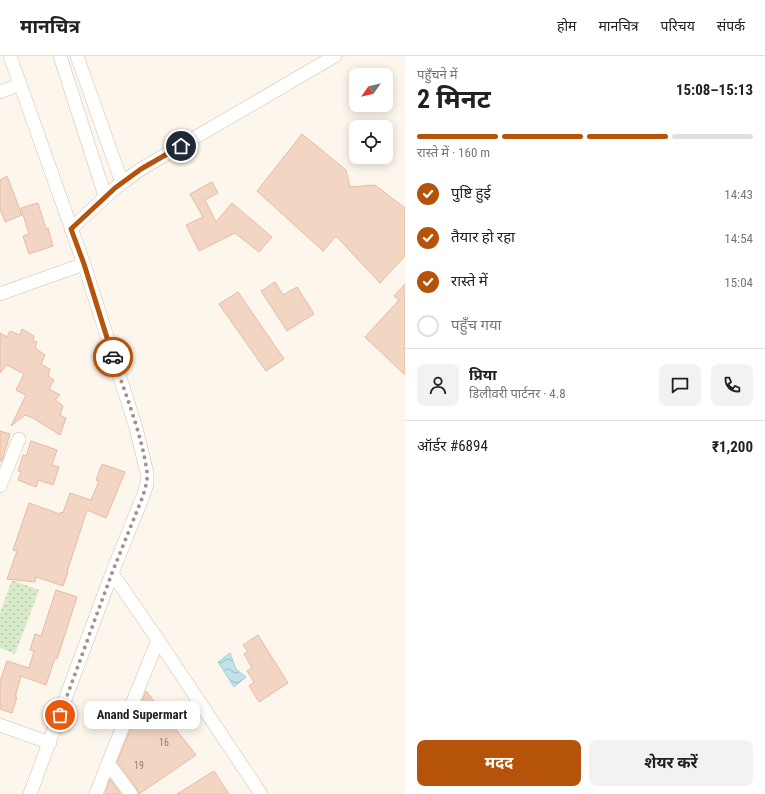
<!DOCTYPE html>
<html lang="hi">
<meta charset="utf-8">
<style>
:root{--surface:#fff;--page:#f2f2f2;--text:#222;--muted:#767676;--line:#e0e0e0;--accent:#b45309}
body{margin:0;font-family:"Roboto Condensed","Noto Sans Devanagari",sans-serif;background:var(--page);color:var(--text);height:100vh;display:flex;flex-direction:column;font-size:15px;white-space:nowrap}
*{box-sizing:border-box;margin:0}
p{font-size:13px;color:var(--muted)}
.icon{flex:none;width:22px;height:22px;fill:none;stroke:currentColor;stroke-width:2;stroke-linecap:round;stroke-linejoin:round}
.map{position:relative;flex:1;overflow:hidden}
.panel{display:flex;flex-direction:column;background:var(--surface);width:360px}
.panel>*{flex:none}
.needle{width:26px;rotate:236deg}
.controls{position:absolute;left:349px;top:12px;display:grid;gap:8px}
.controls a{display:grid;place-items:center;width:44px;height:44px;border-radius:8px;background:var(--surface);box-shadow:0 2px 10px #0003;font-size:20px}
.pin{position:absolute;display:grid;place-items:center;width:34px;height:34px;color:#fff;margin:-17px;border:2px solid #fff;border-radius:50%;box-shadow:0 1px 4px #0007}
.courier{position:absolute;display:grid;place-items:center;width:40px;height:40px;margin:-20px;border:3px solid #b45309;border-radius:50%;background:#fff;color:#222;box-shadow:0 1px 5px #0007}
.bubble{position:absolute;height:28px;border-radius:8px;background:var(--surface);box-shadow:0 2px 10px #0003;font-size:13px;font-weight:700;line-height:28px;text-align:center}
.headline em{font-style:normal;font-weight:700}
.headline div{display:flex;flex-direction:column-reverse}
.headline{display:flex;align-items:center;justify-content:space-between;height:68px;padding:0 12px}
h1{font-size:26px;font-weight:700;line-height:30px}
.bar{display:grid;grid-template-columns:repeat(4,1fr);gap:6px 4px;align-content:center;height:48px;padding:0 12px}
.bar i{height:5px;border-radius:3px;background:var(--line)}
.bar .active{background:var(--accent)}
.bar p{grid-column:span 4}
.line{display:flex;align-items:center;gap:10px;padding:0 12px;border-top:1px solid var(--line)}
.line div{flex:1}
.round{display:grid;place-items:center;flex:none;width:42px;height:42px;border-radius:8px;background:var(--page)}
ol{padding:0 12px;list-style:none}
li{display:flex;align-items:center;gap:12px;height:44px}
li p{margin-inline-start:auto}
li .icon{padding:4px;border-radius:50%;background:var(--accent);color:#fff;stroke-width:4}
li:last-child{color:var(--muted)}
li i{width:22px;height:22px;border:2px solid var(--line);border-radius:50%}
.cta{display:flex;gap:8px;margin-top:auto;padding:8px 12px}
.cta a{flex:1;height:46px;border-radius:8px;background:var(--accent);color:#fff;font-size:16px;font-weight:700;line-height:46px;text-align:center}
.cta a+a{background:var(--page);color:var(--text)}
header{display:flex;align-items:center;gap:24px;box-sizing:border-box;height:56px;padding:0 20px;background:var(--surface);border-bottom:1px solid var(--line)}
header strong{font-size:19px}
nav{display:flex;gap:22px;margin-inline-start:auto;font-size:14px}
main{display:flex;flex:1;min-height:0}
.map>svg:first-child{display:block}
</style>
<header>
<strong>मानचित्र</strong>
<nav><a>होम</a><a>मानचित्र</a><a>परिचय</a><a>संपर्क</a></nav>
</header>
<main>
<div class="map">
<svg width="405" height="738" viewBox="0 0 405 738">
<defs>
<pattern id="park-dots" width="8" height="8" patternUnits="userSpaceOnUse"><rect width="8" height="8" fill="#d8ecc9"/><path d="M2 2h.1M6 6h.1" fill="none" stroke="#b4c2a5" stroke-width="1.8" stroke-linecap="round"/></pattern>
<pattern id="water-waves" width="16" height="10" patternUnits="userSpaceOnUse"><rect width="16" height="10" fill="#bfe3e8"/><path d="M0 5q4-4 8 0t8 0" fill="none" stroke="#a0bbbe"/></pattern>
</defs>
<rect width="100%" height="100%" fill="#fdf6ec"/>
<!-- park -->
<path fill="url(#park-dots)" d="M12 524 39 534 15 598 0 592V557Z"/>
<!-- water -->
<path fill="url(#water-waves)" stroke="#a5d3da" d="M230 597 236 613 246 621 234 631 218 606Z"/>
<!-- building -->
<path fill="#f3d5c3" stroke="#e6bba3" d="M302 78 346 114 350 131 375 129 405 152V200L380 227 336 180 323 195 257 135Z
M7 120 22 159 5 166 0 153V124Z
M212 126 218 137 205 144 216 166 232 147 272 181 259 196 235 177 199 195 186 169 203 161 190 138Z
M38 147 46 173 48 172 53 190 29 198 23 180 29 178 21 152Z
M275 226 283 239 297 231 314 258 287 275 261 235Z
M405 228V319L365 281 399 244 394 240Z
M238 236 284 303 266 315 219 248Z
M22 273 34 280 33 285 37 286 35 292 45 299 41 308 50 313 48 320 54 324 49 333 60 339 55 344 63 350 60 359 66 362 60 379 33 362 25 359 11 370 26 339 16 334 24 318 7 309 0 317V277L7 281 10 275 20 279Z
M0 375 10 378 2 405H0Z
M31 385 57 394 52 409 59 411 53 429 38 424 36 431 18 424 21 416 18 415 23 399 26 400Z
M102 408 125 416 106 462 87 454 67 516H68L63 530 36 521 35 526 7 523 17 495 13 494 29 447 60 458 61 456 63 457 70 437 91 444 99 425 96 424Z
M56 534 77 541 57 603 55 602 46 629 21 620 15 641H17L12 657 0 653V625L7 605 29 612 34 595 30 594 35 578 41 580Z
M258 579 288 627 259 646 249 630 254 626 247 615 252 612 244 598 248 596 243 589Z
M146 635 196 699 139 738 137 733 117 706Z
M214 715 229 738H177Z
M110 723 121 738H105Z"/>
<g fill="none" stroke-linecap="round" stroke-linejoin="round">
<defs>
<path id="minor" d="M10 0 84 208 136 372 147 417V428L143 440 112 517 30 738
M60 0 105 140
M77 0 122 127
M0 36 19 29
M71 173 115 132 141 113 335 0
M0 238 84 208
M0 430 19 383
M112 517 158 584 261 738
M0 669 50 687
M108 707 131 738
M96 738 108 707 158 584"/>
</defs>
<!-- minor casing -->
<use href="#minor" stroke="#d1beb0" stroke-width="14"/>
<!-- minor -->
<use href="#minor" stroke="#fff" stroke-width="13"/>
</g>
<g fill="none" stroke-linecap="round" stroke-linejoin="round">
<!-- done -->
<path stroke="#a89285" stroke-width="4" stroke-dasharray="0 7.2" d="M60 659 112 517 143 440C145 432 148 425 147 416 142 379 125 337 113 301"/>
<!-- route -->
<path stroke="#b45309" stroke-width="5" d="M113 301 84 208 71 173 115 132 141 113 181 90"/>
</g>
<g text-anchor="middle" stroke-width="3" stroke-linejoin="round" paint-order="stroke">
<!-- number labels -->
<g font-size="10" fill="#987a6a">
<text x="164" y="690">16</text>
<text x="139" y="713">19</text>
</g>
</g>
</svg>
<div class="controls">
<a><svg class="needle" viewBox="-14 -14 28 28"><path d="M0-13l5 13h-10z" fill="#e53935"/><path d="M0 13l5-13h-10z" fill="#767676"/></svg></a>
<a><svg class="icon" aria-label="locate" viewBox="0 0 24 24"><circle cx="12" cy="12" r="6"/><path d="M12 2v4M12 18v4M2 12h4M18 12h4"/></svg></a>
</div>
<div class="pin" style="left:60px;top:659px;background:#ea580c"><svg class="icon" aria-label="bag" viewBox="0 0 24 24"><path d="M5 8h14l-1 12H6zM9 8a3 3 0 0 1 6 0"/></svg></div>
<div class="pin" style="left:181px;top:90px;background:#1f2937"><svg class="icon" aria-label="home" viewBox="0 0 24 24"><path d="M3 11l9-7 9 7M6 9v11h12V9"/></svg></div>
<div class="courier" style="left:113px;top:301px"><svg class="icon" aria-label="car" viewBox="0 0 24 24"><path d="M5 17H2v-5l4-1 3-4h7l3 4 3 1v5h-3M9 17h6M6 11h13"/><circle cx="7" cy="17" r="2"/><circle cx="17" cy="17" r="2"/></svg></div>
<div class="bubble" style="left:84px;top:645px;width:116px">Anand Supermart</div>
</div>
<section class="panel">
<div class="headline"><div><h1>2 मिनट</h1><p>पहुँचने में</p></div><em>15:08–15:13</em></div>
<div class="bar"><i class="active"></i><i class="active"></i><i class="active"></i><i></i><p>रास्ते में · 160 m</p></div>
<ol>
<li><svg class="icon" aria-label="check" viewBox="0 0 24 24"><path d="M5 12l5 5 9-10"/></svg>पुष्टि हुई<p>14:43</p></li>
<li><svg class="icon" aria-label="check" viewBox="0 0 24 24"><path d="M5 12l5 5 9-10"/></svg>तैयार हो रहा<p>14:54</p></li>
<li><svg class="icon" aria-label="check" viewBox="0 0 24 24"><path d="M5 12l5 5 9-10"/></svg>रास्ते में<p>15:04</p></li>
<li><i></i>पहुँच गया</li>
</ol>
<div class="line" style="height:72px"><a class="round"><svg class="icon" aria-label="person" viewBox="0 0 24 24"><circle cx="12" cy="8" r="4"/><path d="M4 21q1-7 8-7t8 7"/></svg></a><div><b>प्रिया</b><p>डिलीवरी पार्टनर · 4.8</p></div><a class="round"><svg class="icon" aria-label="chat" viewBox="0 0 24 24"><path d="M4 5h16v11H9l-5 4z"/></svg></a><a class="round"><svg class="icon" aria-label="phone" viewBox="0 0 24 24"><path d="M5 4h4l2 5-3 2q2 4 5 5l2-3 5 2v4C11 20 4 13 5 4z"/></svg></a></div>
<div class="line" style="height:52px"><div>ऑर्डर #6894</div><b>₹1,200</b></div>
<div class="cta"><a>मदद</a><a>शेयर करें</a></div>
</section>
</main>
